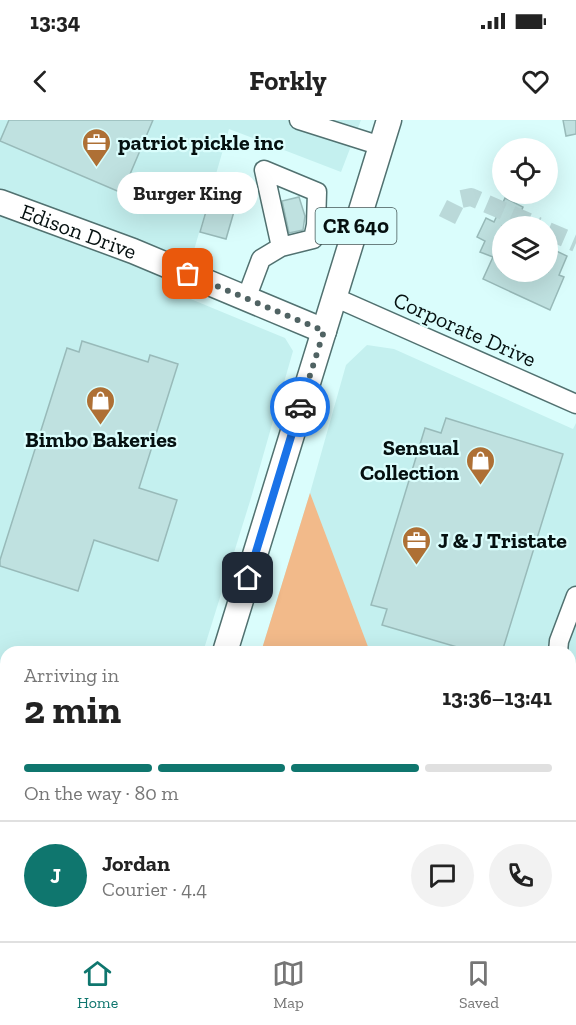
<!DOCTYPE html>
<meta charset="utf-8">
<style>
:root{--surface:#fff;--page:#f2f2f2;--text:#222;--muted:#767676;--line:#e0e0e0;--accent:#0f766e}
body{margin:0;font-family:"Zilla Slab",serif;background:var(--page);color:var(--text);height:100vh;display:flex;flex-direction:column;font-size:22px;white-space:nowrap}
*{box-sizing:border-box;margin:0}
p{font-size:20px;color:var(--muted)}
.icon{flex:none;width:33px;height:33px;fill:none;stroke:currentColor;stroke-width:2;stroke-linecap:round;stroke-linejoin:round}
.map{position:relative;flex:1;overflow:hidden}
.drawer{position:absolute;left:0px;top:526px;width:576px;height:296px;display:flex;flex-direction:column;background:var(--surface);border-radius:18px 18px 0 0;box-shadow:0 6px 24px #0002}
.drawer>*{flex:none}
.tools{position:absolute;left:492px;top:18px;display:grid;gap:12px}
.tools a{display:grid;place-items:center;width:66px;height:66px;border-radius:50%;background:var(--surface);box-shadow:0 6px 24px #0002;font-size:30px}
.pin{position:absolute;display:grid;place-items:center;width:51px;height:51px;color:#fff;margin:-26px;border-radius:12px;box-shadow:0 3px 9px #0006}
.courier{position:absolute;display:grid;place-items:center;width:60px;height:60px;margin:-30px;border:4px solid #1a73e8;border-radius:50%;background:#fff;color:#222;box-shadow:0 2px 8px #0007}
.bubble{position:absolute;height:42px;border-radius:21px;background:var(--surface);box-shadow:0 6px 24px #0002;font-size:20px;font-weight:700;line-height:42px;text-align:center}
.headline em{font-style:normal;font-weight:700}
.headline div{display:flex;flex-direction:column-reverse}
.headline{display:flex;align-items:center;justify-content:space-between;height:102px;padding:0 24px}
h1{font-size:39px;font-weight:700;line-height:45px}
.bar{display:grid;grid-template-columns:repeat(4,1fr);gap:9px 6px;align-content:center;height:72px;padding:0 24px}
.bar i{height:8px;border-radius:4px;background:var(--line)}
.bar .active{background:var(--accent)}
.bar p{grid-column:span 4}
.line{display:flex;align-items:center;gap:15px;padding:0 24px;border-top:2px solid var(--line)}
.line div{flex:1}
.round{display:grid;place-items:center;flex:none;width:63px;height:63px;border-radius:32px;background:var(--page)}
.status{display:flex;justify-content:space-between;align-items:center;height:42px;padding:0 30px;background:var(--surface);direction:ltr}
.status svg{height:16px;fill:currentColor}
header{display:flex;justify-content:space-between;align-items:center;height:78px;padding:0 24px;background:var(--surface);font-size:27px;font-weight:700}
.menu{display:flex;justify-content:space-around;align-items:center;height:84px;border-top:2px solid var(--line);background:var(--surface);font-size:16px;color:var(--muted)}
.menu a{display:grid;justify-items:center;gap:3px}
.menu .active{color:var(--accent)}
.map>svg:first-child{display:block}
</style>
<div class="status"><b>13:34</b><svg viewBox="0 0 49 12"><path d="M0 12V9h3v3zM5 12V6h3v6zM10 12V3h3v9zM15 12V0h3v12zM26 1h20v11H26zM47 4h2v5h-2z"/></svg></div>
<header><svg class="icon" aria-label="back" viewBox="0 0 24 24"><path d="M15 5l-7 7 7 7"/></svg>Forkly<svg class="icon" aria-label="heart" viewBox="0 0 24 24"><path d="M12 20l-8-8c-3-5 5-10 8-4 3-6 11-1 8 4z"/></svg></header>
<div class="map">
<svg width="576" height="821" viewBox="0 0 576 821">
<rect width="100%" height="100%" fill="#dafdfc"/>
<!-- built -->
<path fill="#c4f0ef" d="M0 0H361L341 52 229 9 181 175 285 218 293 231 251 378 203 532H6V816H115L113 821H0Z
M367 225 394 229 573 309 576 303V821H174L175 816H570V532H261L310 373 346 245Z"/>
<!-- forest -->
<path fill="#f2ba8a" d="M310 373 370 532H261Z
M289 816H490L493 821H302Z"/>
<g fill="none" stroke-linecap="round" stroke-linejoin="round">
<!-- stream -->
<path stroke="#dfa778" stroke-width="4.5" d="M0 625 6 628
M317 816 331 821"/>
</g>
<!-- building -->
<path fill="#bfe1e0" stroke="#98bab9" stroke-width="1.5" d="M9 0H153L122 73 0 21Z
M563 0H576V14L566 16Z
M216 57 242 64 226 119 200 112Z
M299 77 305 96 303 110 289 113 282 81Z
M505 78 523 87 515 106H502V152H548V127L567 136 559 155 564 157 550 190 483 159 493 137 480 132 485 121 477 117 486 98 494 102Z
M82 221 148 242 150 235 178 244 139 368 177 380 158 441 94 420 78 471 0 446V440L67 228 79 232Z
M446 298 563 334 502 532H474L382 505 387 489 371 485 425 308 441 313Z"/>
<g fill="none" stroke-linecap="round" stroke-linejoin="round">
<!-- minor-tunnel -->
<path stroke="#bad9d9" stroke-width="18" stroke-dasharray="18 9" stroke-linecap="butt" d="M447 100 457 80 471 77 538 106
M548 111 576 123"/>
<defs>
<path id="minor" d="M299 0 381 26
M334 177 576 284
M246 179 261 139 281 127 313 119 316 105 317 72 264 50 281 127
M558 532 559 521 576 476
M570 585 576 592
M0 683 6 686
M215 816 229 821"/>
<g id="major">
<path id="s1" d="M0 82 133 131 324 211"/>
<path d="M225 532 389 0"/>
<path d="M136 821 137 816"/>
</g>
</defs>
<!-- minor casing -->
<use href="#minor" stroke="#517170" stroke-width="21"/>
<!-- major casing -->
<use href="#major" stroke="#517170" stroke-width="27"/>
<!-- minor -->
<use href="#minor" stroke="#fff" stroke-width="18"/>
<!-- major -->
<use href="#major" stroke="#fff" stroke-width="24"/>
</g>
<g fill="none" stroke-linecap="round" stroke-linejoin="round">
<!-- done -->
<path stroke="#506363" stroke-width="6" stroke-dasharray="0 10.8" d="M188 154 324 211 300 287"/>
<!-- route -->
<path stroke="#1a73e8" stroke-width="8" d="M248 458 300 287"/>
</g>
<!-- icons -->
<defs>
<symbol id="office-pin" viewBox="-11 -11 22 30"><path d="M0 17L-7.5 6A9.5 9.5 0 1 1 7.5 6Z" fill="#ae7035" stroke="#dafdfc"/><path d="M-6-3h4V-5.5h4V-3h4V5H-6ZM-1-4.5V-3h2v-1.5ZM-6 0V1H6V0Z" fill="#fff"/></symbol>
<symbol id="shop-pin" viewBox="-11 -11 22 30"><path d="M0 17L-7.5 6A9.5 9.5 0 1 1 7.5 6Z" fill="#ae7035" stroke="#dafdfc"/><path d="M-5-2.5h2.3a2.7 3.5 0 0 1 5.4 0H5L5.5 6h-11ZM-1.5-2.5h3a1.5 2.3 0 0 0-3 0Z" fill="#fff"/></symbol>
</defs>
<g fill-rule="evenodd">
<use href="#office-pin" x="80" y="6" width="33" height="45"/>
<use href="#shop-pin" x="84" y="264" width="33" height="45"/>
<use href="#shop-pin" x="464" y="324" width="33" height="45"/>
<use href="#office-pin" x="400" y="404" width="33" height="45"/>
</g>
<g text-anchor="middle" stroke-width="4.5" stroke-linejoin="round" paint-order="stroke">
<!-- shield labels -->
<rect fill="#dafdfc" stroke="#455757" stroke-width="1.5" x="315.5" y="88" width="81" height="36" rx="4.5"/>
<g font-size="21" font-weight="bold" fill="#051010">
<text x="356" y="113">CR 640</text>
</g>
<!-- poi labels -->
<g font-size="22" font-weight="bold" fill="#051010" stroke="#dafdfc" text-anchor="start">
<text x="118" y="30">patriot pickle inc</text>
<text x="101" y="327" text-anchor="middle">Bimbo Bakeries</text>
<text x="459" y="335" text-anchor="end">Sensual<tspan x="459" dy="25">Collection</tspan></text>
<text x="438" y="428">J &amp; J Tristate</text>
</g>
<!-- street labels -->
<g font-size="22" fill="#051010" stroke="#dafdfc">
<text dy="8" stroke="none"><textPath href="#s1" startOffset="84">Edison Drive</textPath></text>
<text transform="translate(465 209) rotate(24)" y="8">Corporate Drive</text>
</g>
</g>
</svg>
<div class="tools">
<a><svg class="icon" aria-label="locate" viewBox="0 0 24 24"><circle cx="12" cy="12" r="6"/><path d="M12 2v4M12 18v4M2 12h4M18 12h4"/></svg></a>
<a><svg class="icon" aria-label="layers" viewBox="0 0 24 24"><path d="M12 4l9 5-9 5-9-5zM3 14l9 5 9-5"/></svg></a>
</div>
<div class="pin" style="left:188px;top:154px;background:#ea580c"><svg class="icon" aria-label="bag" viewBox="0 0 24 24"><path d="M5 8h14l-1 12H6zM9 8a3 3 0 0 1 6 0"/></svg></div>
<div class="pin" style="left:248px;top:458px;background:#1f2937"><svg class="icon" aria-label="home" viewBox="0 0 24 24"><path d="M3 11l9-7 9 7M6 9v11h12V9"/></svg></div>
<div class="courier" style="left:300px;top:287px"><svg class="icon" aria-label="car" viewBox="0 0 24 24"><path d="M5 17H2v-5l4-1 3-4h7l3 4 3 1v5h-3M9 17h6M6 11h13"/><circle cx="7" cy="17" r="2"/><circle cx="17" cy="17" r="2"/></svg></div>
<div class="bubble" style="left:117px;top:52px;width:141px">Burger King</div>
<section class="drawer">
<div class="headline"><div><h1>2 min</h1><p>Arriving in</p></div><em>13:36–13:41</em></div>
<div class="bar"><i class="active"></i><i class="active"></i><i class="active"></i><i></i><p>On the way · 80 m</p></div>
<div class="line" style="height:108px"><b class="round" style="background:var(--accent);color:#fff">J</b><div><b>Jordan</b><p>Courier · 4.4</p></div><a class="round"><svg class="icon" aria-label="chat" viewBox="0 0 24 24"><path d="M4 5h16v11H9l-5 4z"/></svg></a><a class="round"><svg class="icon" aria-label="phone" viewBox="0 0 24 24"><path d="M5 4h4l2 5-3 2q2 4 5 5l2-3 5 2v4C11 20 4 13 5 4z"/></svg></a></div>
</section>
</div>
<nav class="menu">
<a class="active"><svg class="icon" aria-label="home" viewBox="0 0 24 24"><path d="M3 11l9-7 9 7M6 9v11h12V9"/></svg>Home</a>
<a><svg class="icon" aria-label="map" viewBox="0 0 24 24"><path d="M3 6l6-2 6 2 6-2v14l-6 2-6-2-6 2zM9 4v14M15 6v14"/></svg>Map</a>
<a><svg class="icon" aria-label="saved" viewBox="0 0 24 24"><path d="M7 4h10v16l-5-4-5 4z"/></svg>Saved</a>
</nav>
